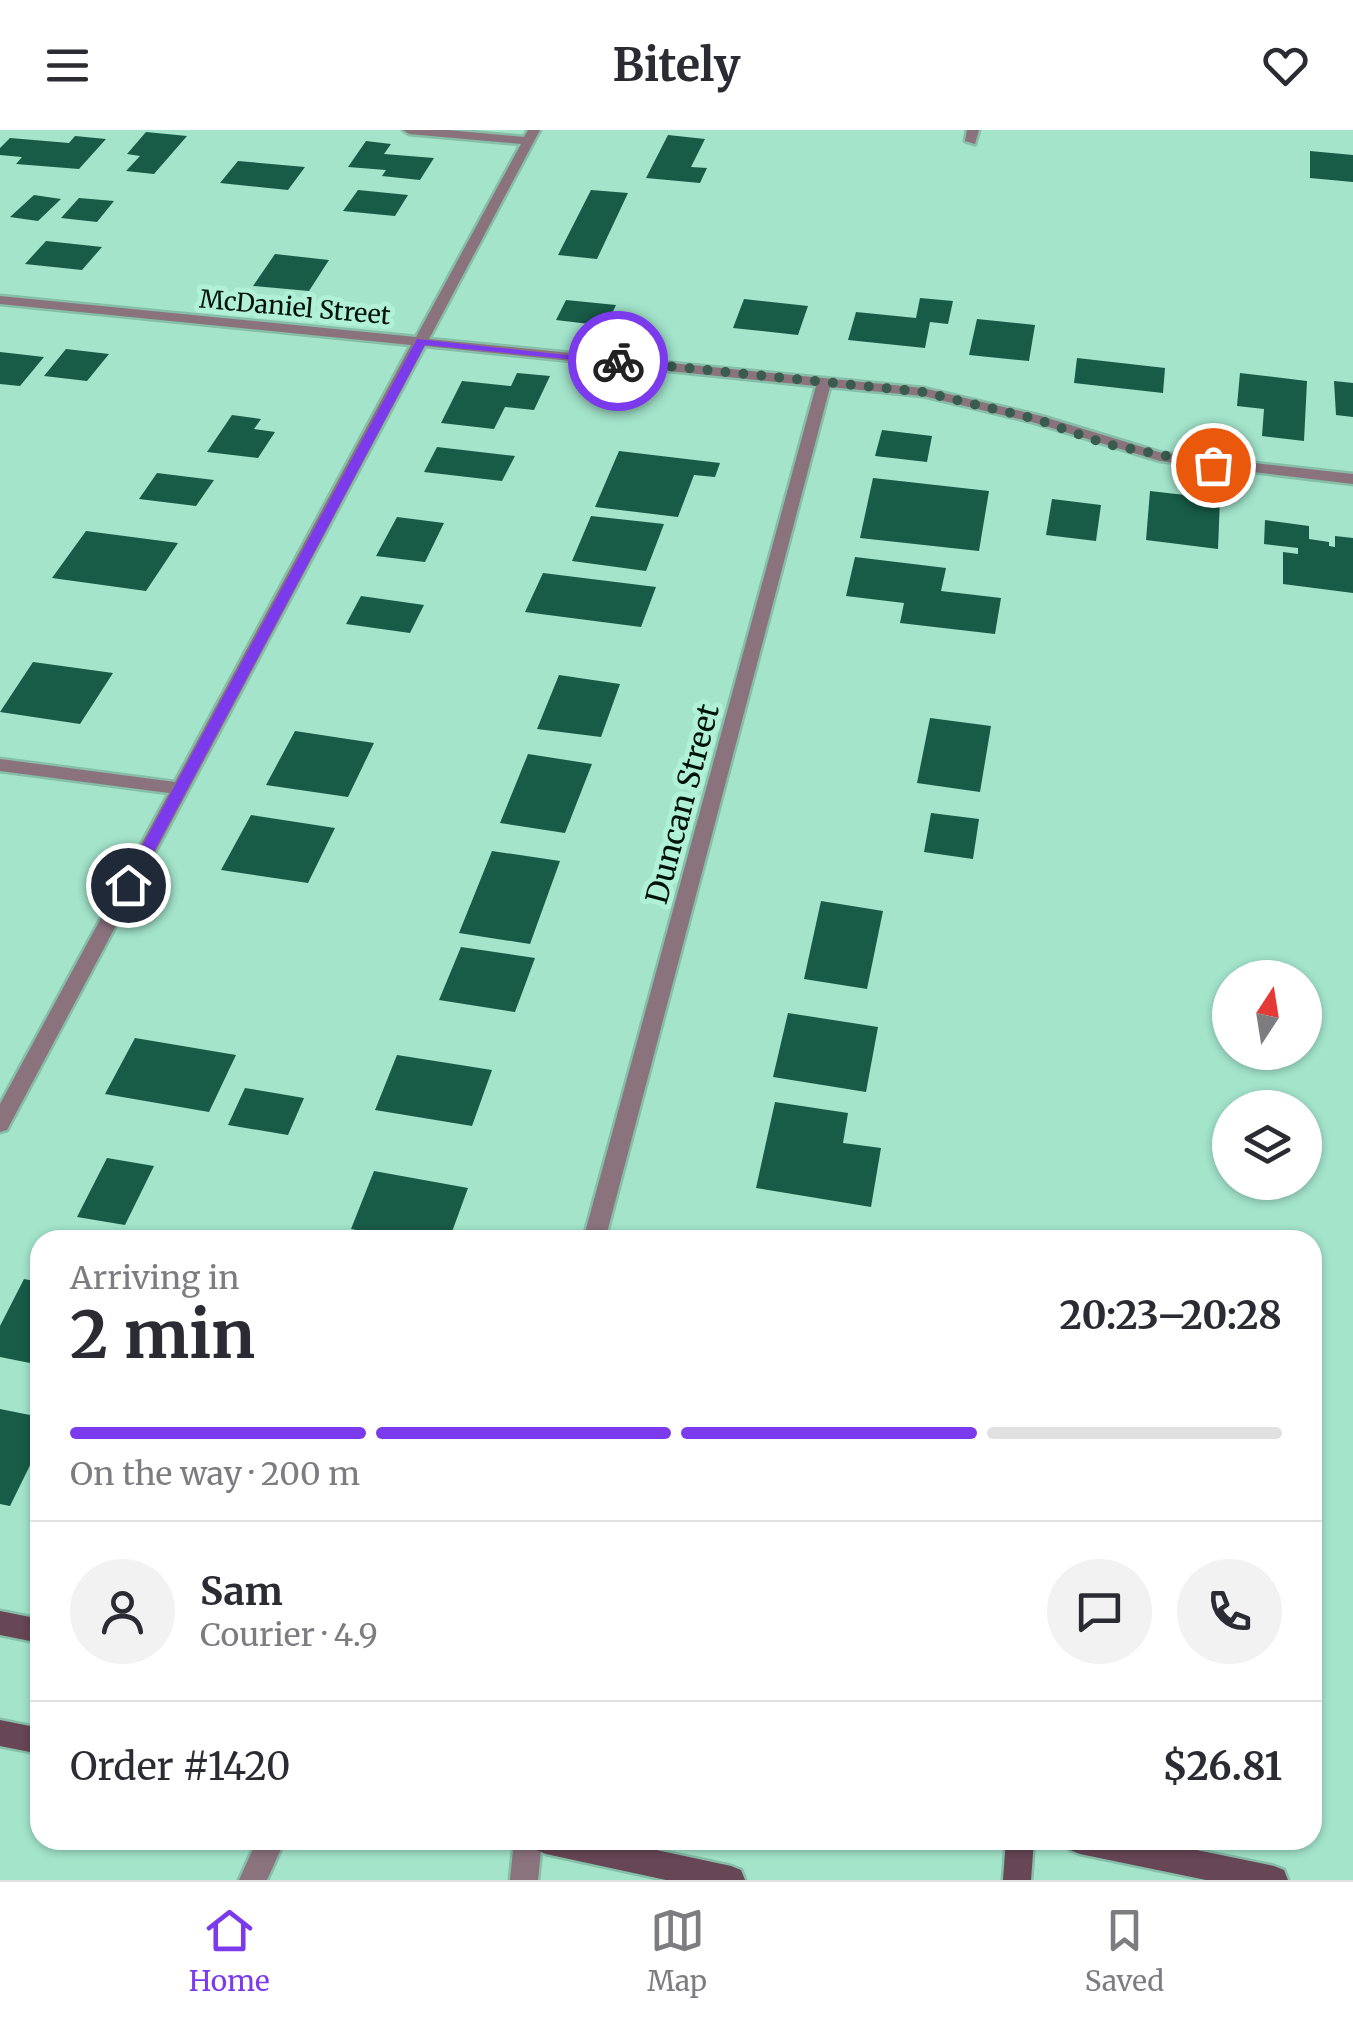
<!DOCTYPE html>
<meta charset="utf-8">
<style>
:root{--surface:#fff;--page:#f2f2f3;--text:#2b2b33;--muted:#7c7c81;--line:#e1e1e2;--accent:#7c3aed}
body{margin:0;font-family:Merriweather,serif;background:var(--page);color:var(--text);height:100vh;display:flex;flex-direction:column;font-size:38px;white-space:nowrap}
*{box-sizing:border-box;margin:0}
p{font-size:32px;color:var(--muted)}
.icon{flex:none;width:55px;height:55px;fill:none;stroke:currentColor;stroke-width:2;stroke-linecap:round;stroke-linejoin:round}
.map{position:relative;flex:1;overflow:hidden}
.drawer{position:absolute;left:30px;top:1100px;width:1292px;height:620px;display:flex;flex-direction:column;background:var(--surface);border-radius:30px;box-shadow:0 2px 8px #0004}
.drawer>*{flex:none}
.needle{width:65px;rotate:12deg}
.controls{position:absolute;left:1212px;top:830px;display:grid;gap:20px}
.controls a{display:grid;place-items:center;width:110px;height:110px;border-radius:50%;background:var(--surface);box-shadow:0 2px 8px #0004;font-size:50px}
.pin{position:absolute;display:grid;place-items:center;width:85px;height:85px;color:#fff;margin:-42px;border:5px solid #fff;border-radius:50%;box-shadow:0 2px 10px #0007}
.courier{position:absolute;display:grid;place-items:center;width:100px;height:100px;margin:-50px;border:8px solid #7c3aed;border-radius:50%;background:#fff;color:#222;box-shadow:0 2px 12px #0007}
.overview em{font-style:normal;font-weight:700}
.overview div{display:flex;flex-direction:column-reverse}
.overview{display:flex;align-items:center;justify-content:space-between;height:170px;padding:0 40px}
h1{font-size:65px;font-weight:700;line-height:75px}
.bar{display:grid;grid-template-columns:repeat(4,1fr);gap:15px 10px;align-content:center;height:120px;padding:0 40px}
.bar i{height:12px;border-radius:8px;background:var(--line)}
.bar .on{background:var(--accent)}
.bar p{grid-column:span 4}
.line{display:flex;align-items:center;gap:25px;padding:0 40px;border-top:2px solid var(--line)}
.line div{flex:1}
.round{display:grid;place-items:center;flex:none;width:105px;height:105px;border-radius:52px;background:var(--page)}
header{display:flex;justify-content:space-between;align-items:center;height:130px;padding:0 40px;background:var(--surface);font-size:45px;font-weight:700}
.menu{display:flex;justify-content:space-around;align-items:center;height:140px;border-top:2px solid var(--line);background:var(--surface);font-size:28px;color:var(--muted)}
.menu a{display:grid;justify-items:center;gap:5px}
.menu .on{color:var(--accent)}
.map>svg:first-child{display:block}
</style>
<header><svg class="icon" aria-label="menu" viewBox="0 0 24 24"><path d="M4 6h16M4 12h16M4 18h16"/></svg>Bitely<svg class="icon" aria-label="heart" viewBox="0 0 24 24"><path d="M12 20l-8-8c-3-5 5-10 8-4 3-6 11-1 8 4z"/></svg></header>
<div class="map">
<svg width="1353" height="1750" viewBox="0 0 1353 1750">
<rect width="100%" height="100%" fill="#a3e4cb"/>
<!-- building -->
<path fill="#185b47" d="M146 2 187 6 154 44 126 41 140 26 127 24Z
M668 5 705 9 691 37 707 38 700 53 646 48Z
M75 6 106 9 79 39 16 34 22 27 0 25V18L10 8 69 13Z
M366 11 391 14 384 24 434 28 420 50 382 46 386 40 348 37Z
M1310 21 1353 25V52L1310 48Z
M238 31 305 37 288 60 220 53Z
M358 60 408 65 395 86 343 81Z
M591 60 628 63 597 129 558 125Z
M34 65 61 69 38 91 10 87Z
M79 68 114 71 97 92 61 88Z
M46 111 102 117 82 140 25 134Z
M275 124 329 130 309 161 253 156Z
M920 168 953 171 948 194 930 192 925 218 848 210 856 182 916 188Z
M744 169 808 176 798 205 733 198Z
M566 170 616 175 606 196 556 190Z
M977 189 1035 195 1029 231 969 225Z
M66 219 109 224 87 251 44 246Z
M0 222 44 227 20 256 0 254Z
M1077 228 1165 238 1163 263 1074 253Z
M517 243 550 246 534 280 505 277 494 299 441 293 462 251 511 256Z
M1240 243 1307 251 1304 311 1262 306 1264 279 1237 276Z
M1334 251 1353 253V287L1336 285Z
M232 285 261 289 254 299 275 302 258 328 207 322Z
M882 300 932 306 927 332 875 326Z
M437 317 515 326 502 351 424 342Z
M619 321 720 333 715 347 694 345 678 387 595 377Z
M157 343 214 350 196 376 139 369Z
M873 348 989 361 979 421 860 408Z
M1150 361 1220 369 1218 419 1146 410Z
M1052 369 1101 375 1096 411 1046 405Z
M591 386 664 394 646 441 572 431Z
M397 387 444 393 425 432 376 426Z
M1265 390 1309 396V409L1329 412V416L1335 417V406L1353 408V463L1283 454V422L1298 424V418L1264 414Z
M86 401 178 413 146 461 52 448Z
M855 427 946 438 941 461 1001 468 995 504 900 493 904 473 846 466Z
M543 443 656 457 641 497 525 482Z
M361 466 424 475 410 503 346 494Z
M33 532 113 543 80 594 0 582Z
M559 545 620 554 601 607 537 599Z
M930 588 991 596 980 662 917 653Z
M295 601 374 613 348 667 266 655Z
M528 624 592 634 565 703 500 693Z
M931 683 979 689 973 729 924 722Z
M251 685 335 698 308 753 221 740Z
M492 721 560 731 530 814 459 803Z
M821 771 883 781 867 859 804 849Z
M461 817 535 828 515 882 439 870Z
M788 883 878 897 866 962 773 947Z
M135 908 236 925 209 982 105 964Z
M397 925 492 940 472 996 375 980Z
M245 958 304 968 288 1005 228 995Z
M775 972 848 983 843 1013 881 1018 871 1077 756 1058Z
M107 1028 154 1036 125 1095 77 1087Z
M374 1041 468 1058 449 1110H412L351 1099Z
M24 1149 40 1152V1235L0 1227V1196Z
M0 1279 40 1287V1315L10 1376 0 1374Z"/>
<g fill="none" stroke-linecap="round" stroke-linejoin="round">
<defs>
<path id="lane" d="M967 0H979L975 14 965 11Z
M257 1710H285L267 1750H239Z
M514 1710H542L538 1750H510Z"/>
<path id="street" d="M403 0H448L524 7 528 0H540L429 209 923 258 1041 286 1162 323 1353 344V354L1160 331 1032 292 923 266 830 257 605 1110H583L816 256 425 216 7 1000 0 1002V974L169 663 0 641V629L175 652 411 215 0 174V166L416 207 521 14 409 4Z"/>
<path id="secondary" d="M0 1481 40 1489V1513L0 1505Z
M0 1590 40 1598V1624L0 1616Z
M532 1710H610L731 1736 741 1740 745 1750H666L546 1724 536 1720Z
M1006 1710H1034L1031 1750H1003Z
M1066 1710H1148L1274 1736 1284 1740 1288 1750H1206L1080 1724 1070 1720Z"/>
</defs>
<!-- lane casing -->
<use href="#lane" stroke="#86bea8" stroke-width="5"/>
<!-- street casing -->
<use href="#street" stroke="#86bea8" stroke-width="5"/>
<!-- secondary casing -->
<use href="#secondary" stroke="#86bea8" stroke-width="5"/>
<!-- lane -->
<use href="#lane" fill="#8b737e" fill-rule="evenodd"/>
<!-- street -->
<use href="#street" fill="#8b737e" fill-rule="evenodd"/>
<!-- secondary -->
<use href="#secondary" fill="#674656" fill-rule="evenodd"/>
</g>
<!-- route -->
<path fill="#7c3aed" d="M417 209 623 231 618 234 425 215 136 755 128 761 123 759 121 755Z"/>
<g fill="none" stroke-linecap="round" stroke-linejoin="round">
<!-- done -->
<path stroke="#395c4e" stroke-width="10" stroke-dasharray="0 18" d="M618 231 923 262 1036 289 1106 314 1213 335"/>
</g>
<g text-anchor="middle" stroke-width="10" stroke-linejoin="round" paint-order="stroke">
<!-- far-street labels -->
<g font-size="25" fill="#00120a" stroke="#b0f1d8">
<text transform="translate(295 177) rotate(5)" y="9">McDaniel Street</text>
</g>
<!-- street labels -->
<g font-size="30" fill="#00120a" stroke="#b0f1d8">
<text transform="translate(683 674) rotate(-75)" y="10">Duncan Street</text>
</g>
</g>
</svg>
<div class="controls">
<a><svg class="needle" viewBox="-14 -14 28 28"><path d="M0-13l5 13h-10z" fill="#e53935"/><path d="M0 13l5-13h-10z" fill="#7c7c81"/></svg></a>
<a><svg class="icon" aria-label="layers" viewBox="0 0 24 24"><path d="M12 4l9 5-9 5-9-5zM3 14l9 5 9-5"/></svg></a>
</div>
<div class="pin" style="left:1213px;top:335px;background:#ea580c"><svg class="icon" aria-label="bag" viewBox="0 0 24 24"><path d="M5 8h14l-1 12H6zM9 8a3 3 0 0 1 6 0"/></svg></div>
<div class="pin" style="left:128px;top:755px;background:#1f2937"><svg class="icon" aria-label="home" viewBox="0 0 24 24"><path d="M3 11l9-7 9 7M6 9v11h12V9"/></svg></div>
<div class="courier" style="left:618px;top:231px"><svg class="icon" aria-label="bike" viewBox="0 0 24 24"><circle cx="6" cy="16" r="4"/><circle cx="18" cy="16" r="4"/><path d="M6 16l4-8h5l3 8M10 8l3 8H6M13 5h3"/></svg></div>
<section class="drawer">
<div class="overview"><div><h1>2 min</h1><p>Arriving in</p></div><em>20:23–20:28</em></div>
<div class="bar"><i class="on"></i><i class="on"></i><i class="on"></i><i></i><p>On the way · 200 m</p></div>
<div class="line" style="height:180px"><a class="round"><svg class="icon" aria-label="person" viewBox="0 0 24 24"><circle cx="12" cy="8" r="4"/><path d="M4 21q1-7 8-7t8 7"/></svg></a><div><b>Sam</b><p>Courier · 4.9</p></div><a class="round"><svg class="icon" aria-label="chat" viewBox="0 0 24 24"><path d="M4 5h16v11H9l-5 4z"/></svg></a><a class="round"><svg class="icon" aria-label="phone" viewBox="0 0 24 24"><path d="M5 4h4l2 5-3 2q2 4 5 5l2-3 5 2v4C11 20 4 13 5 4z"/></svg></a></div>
<div class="line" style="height:130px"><div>Order #1420</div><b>$26.81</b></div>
</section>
</div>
<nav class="menu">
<a class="on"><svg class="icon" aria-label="home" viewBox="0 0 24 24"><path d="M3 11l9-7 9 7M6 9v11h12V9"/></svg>Home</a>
<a><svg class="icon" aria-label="map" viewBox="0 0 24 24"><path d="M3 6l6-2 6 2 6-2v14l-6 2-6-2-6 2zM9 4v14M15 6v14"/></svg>Map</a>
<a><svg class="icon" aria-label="saved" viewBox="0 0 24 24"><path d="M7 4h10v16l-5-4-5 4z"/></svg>Saved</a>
</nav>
